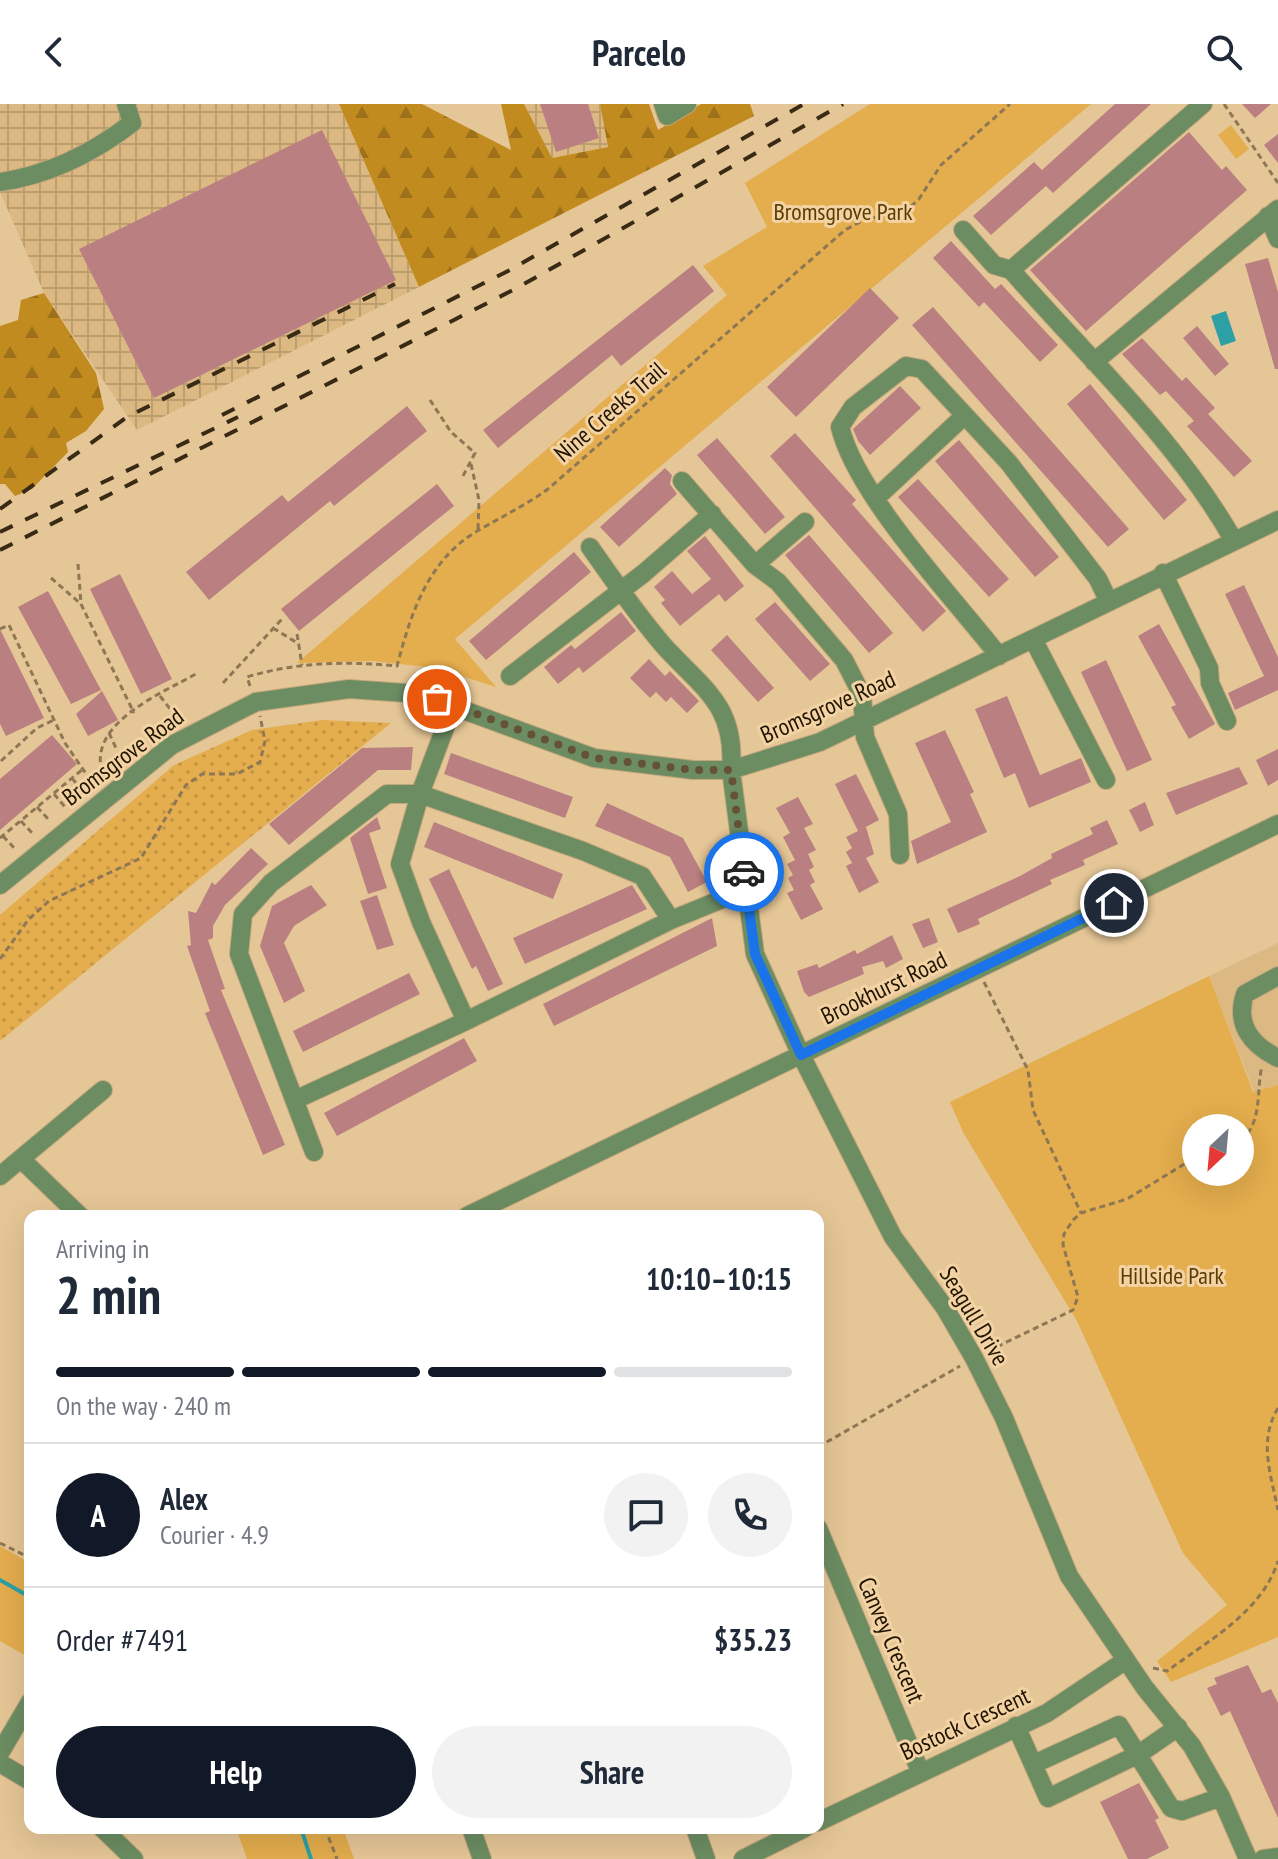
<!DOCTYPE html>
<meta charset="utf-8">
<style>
:root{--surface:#fff;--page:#f2f2f3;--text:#1f2937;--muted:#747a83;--line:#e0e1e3;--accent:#111827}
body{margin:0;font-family:"PT Sans Narrow",sans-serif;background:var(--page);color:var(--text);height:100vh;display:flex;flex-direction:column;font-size:30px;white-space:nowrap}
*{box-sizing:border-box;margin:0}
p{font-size:26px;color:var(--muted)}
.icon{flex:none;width:44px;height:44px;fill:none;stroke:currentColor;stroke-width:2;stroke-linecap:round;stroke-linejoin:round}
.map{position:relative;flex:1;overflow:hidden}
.side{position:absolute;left:24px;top:1106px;width:800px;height:624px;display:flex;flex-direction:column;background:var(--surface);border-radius:16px;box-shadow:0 8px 32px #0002}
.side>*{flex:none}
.needle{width:52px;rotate:206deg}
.tools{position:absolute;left:1182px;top:1010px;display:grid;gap:16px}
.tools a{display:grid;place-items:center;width:72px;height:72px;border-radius:50%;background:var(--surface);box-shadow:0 8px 32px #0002;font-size:40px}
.pin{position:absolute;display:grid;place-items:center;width:68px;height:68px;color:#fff;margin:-34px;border:4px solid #fff;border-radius:50%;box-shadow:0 2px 8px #0007}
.courier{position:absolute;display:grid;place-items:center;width:80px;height:80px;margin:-40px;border:6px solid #1a73e8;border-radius:50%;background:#fff;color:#222;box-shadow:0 2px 10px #0007}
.headline em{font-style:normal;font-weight:700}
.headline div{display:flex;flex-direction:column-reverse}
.headline{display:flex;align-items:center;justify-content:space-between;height:136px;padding:0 32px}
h1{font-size:52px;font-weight:700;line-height:60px}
.bar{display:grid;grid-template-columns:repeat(4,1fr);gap:12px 8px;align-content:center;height:96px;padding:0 32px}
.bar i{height:10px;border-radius:6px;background:var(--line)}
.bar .current{background:var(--accent)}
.bar p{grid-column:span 4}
.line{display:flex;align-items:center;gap:20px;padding:0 32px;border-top:2px solid var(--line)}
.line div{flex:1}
.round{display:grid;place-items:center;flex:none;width:84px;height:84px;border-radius:42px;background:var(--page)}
.action{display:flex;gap:16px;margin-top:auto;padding:16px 32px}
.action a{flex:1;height:92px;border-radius:48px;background:var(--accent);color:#fff;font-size:32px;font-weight:700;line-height:92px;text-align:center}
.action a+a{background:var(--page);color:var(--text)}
header{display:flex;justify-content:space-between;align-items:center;height:104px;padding:0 32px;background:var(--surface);font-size:36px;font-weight:700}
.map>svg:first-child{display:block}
</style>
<header><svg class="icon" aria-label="back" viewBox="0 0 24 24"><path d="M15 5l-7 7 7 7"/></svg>Parcelo<svg class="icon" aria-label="search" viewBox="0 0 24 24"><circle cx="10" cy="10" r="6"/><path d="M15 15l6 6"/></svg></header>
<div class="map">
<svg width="1278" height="1755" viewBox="0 0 1278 1755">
<defs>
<pattern id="industrial-grid" width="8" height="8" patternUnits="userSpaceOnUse" patternTransform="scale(2)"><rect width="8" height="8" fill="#dcb982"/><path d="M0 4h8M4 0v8" fill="none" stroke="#bc9e6f"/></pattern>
<pattern id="grass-dots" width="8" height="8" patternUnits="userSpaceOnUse" patternTransform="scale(2)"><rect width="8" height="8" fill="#e4ad4d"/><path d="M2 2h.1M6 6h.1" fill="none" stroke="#c39442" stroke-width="1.8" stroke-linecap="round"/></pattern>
<pattern id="forest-firs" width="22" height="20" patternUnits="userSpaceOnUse" patternTransform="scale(2)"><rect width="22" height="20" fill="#c28b1f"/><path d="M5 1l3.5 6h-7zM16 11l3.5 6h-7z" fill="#9d7019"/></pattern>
</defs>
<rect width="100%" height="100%" fill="#e5c696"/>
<!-- built -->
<path fill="#dcb982" d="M1278 839V981L1254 988 1209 872Z"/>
<!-- industrial -->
<path fill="url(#industrial-grid)" d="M0 0H339L419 183 137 326 44 189 0 88Z
M524 0H600L608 43 551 54Z"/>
<!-- grass -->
<path fill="url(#grass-dots)" d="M322 616 391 619 0 937V811L174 661 252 626Z"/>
<!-- forest -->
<path fill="url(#forest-firs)" d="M339 0H422L511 46 501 0H524L552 54 608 43 600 0H649L658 26 701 0H750L754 12 419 183Z
M44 189 96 269 104 305 86 327 66 339 68 348 32 385 15 392 5 380H0V222L18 216 21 196Z"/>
<!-- park -->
<path fill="#e4ad4d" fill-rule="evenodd" d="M870 0H1091L455 535 496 583 437 564 372 557 297 559 727 191 703 162 767 123 745 79Z
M1231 21 1249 45 1236 55 1218 31Z
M1209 872 1253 988 1278 981V1533L1171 1578 1157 1557 1227 1501 1183 1449 1077 1217 964 1030 950 998ZM1197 1024H1240V1068H1196Z
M0 1442 30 1459V1554L0 1537Z
M236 1724H343L354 1755H247Z"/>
<!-- water -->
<path fill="#2da0a5" d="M1226 207 1236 237 1221 242 1211 212Z"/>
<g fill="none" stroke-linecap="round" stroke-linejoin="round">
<!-- stream -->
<path stroke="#2da0a5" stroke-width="4" d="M0 1476 30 1493
M301 1724 311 1755"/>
</g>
<!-- building -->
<path fill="#ba8081" d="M540 0H588L599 34 556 48Z
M1115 0H1151L1053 89 1046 82 991 131 973 112 1034 58 1042 66Z
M1242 0H1271L1255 14Z
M322 26 396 176 154 294 79 145Z
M1189 28 1222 66 1226 62 1247 86 1086 227 1030 166Z
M1278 30V59L1264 41Z
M951 137 995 185 1001 180 1058 241 1040 258 984 198 979 203 933 154Z
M1268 154 1278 188V265H1275L1245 160Z
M693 161 714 187 621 262 612 251 498 344 483 326Z
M870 184 899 214 796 313 767 283Z
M933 203 1129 425 1108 443 912 221Z
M1197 222 1229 260 1215 272 1183 234Z
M1142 234 1182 277 1186 273 1215 304 1208 310 1252 357 1234 373 1187 322 1194 317 1166 287 1160 291 1122 250Z
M1090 280 1187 396 1164 416 1067 300Z
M900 282 921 304 870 351 858 337 853 325Z
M407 302 427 327 334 402 330 397 209 496 186 468 282 391 288 398Z
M795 329 856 396 852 400 946 507 923 528 770 352Z
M717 334 785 413 765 430 697 351Z
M959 336 1059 453 1035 473 935 357Z
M665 364 672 371 670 380 677 390 619 443 600 423Z
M918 375 1009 475 989 493 898 393Z
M437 380 454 402 299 527 281 505Z
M809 431 893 529 869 549 785 451Z
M705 432 744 482 725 498 719 490 680 522 661 499 665 496 654 483 672 467 692 490 711 475 687 447Z
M574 448 591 468 486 556 469 537Z
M120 470 172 575 141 590 90 485Z
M1244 481 1278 553V586L1235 606 1228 589 1264 572 1225 490Z
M48 487 101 586 71 600 18 503Z
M775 498 830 560 810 577 755 515Z
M621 508 636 527 583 569 579 563 558 580 544 563 571 541 575 545Z
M1159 520 1215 620 1189 635 1171 603 1176 601 1138 532Z
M0 525 44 614 6 632 0 620Z
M727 531 774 584 758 598 711 546Z
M649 555 665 572 670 567 699 597 687 609 671 593 666 598 656 588 650 594 630 574Z
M1106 556 1152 656 1127 667 1081 568Z
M102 587 118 616 88 632 76 610Z
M1007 592 1040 671 1081 654 1091 678 1029 704 1015 669 1004 674 975 605Z
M945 626 974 688 970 690 987 728 917 760 911 737 951 718 915 639Z
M52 631 77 660 0 726V675Z
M413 643 411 666H378L289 741 269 720 362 644Z
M1278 645V676L1268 682 1256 656Z
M451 649 573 693 565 714 444 670Z
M1239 663 1248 680 1176 711 1166 689Z
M856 670 879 716 858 727 835 680Z
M798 693 813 720 804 724 816 746 808 750 814 763 809 766 815 778 810 781 823 805 801 816 787 789 794 786 788 774 793 771 787 760 795 756 783 733 790 729 776 704Z
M1145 698 1154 721 1140 728 1129 706Z
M607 699 683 734 707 778 688 788 670 753 595 722Z
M377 713 381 725 369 729 387 784 368 790 350 734Z
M1107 716 1118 740 1083 756 1085 761 1050 776 1052 780 978 815 980 820 958 829 947 805 1020 772 1052 754 1051 750 1093 730 1090 724Z
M434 718 563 770 553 795 424 743Z
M866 723 874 750 866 754 879 778 859 789 846 762 852 759 846 748 852 744 846 733Z
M251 744 268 760 225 801 213 822V834L208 836 225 885 221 886 285 1041 263 1051 205 909 210 907 187 842 191 841 188 807 196 809 212 778 215 781Z
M449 765 503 880 488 887 476 862 472 865 429 775Z
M311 781 327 801 294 822 284 839 305 887 284 899 260 842 272 802Z
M632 781 647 805 525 860 513 834Z
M377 791 394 841 377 846 360 797Z
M712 814 717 842 554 922 543 900Z
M929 814 938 838 923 844 912 820Z
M892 831 903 855 886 864 883 857 862 863 864 870 809 893 804 888 797 867 817 860 819 864 855 846 857 850Z
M409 869 420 890 303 948 293 927Z
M464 934 477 957 337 1032 324 1009Z
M1248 1561 1262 1589 1271 1585 1278 1599V1714L1230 1607 1221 1612 1207 1584 1217 1580 1214 1574Z
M1139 1679 1159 1714 1155 1716 1169 1744 1147 1755H1128L1100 1698Z"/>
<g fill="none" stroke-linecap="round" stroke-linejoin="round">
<defs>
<path id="minor" d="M663 0 667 12 687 0
M0 78C49 71 93 49 132 19L126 0
M1268 112 1278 135
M963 126 994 161 1011 166C1087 253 1177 336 1234 437
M1011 166 1203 0
M1094 258 1278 105
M682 377 755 461 778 478 844 556 862 591 865 633 898 710 900 751
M875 395 964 312
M590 443C614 477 637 511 664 542 703 585 736 601 731 666L755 850 801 951 893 1133 945 1204 974 1254 1004 1314 1069 1472 1145 1584 1192 1642 1221 1693 1248 1755
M755 461 805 418
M1163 469 1209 564 1210 579 1227 617
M1033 535 1106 676
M999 552C953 493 857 392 840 323L853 303 906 262 922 265 1009 359 1098 475 1109 498
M510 572 644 469 712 410
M454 600 420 690 400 760 421 818 466 917 671 816 747 785
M0 781 172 641 256 598 349 585 420 590 594 654 693 666H731L820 638 1278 416
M1278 872 1245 890C1235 920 1251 941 1278 954
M295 996 466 917
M314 1048 239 850 243 810 271 779 387 690H420L583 747 642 772 671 816
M21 1055 80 1112
M0 1072 103 986
M467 1112 1278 720
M818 1424 920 1667
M1016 1622 1048 1694 1139 1650 1178 1623
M0 1649 30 1598
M0 1659 30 1677
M1034 1660 1119 1621 1171 1704 1182 1707 1221 1693
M818 1718 1047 1609 1126 1556
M102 1724 134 1755
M471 1724 482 1755
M695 1724 706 1755
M743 1755 805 1724
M1263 1755 1278 1753"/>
</defs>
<!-- minor casing -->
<use href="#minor" stroke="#c2a67c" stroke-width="20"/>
<!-- path -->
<path stroke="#8e7755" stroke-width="3" stroke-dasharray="6 4" stroke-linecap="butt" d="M1224 0 1278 79
M430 296 451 328 475 349 463 372
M471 360 479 396 478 426
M78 460 81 500 134 609
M51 474 81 500
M273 524 299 540
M0 525 9 521 65 639 93 680
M297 530 302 561
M223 579 282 515
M250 582 247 573C296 558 346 557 397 562 411 509 428 455 479 426 503 412 526 401 548 385L845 126 864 116 906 107 919 95 941 61 1010 0
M160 592 170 605
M109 629 116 644
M1 657 37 624 54 616
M102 668C88 619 162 589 196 570
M72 674 83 688
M54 690 65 703
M37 703 49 716
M21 717 33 730
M3 732 15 745
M0 734 83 665
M0 855 28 816 49 797 141 754 186 681 202 670H237L260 658 265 637 260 612
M984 878 1028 966 1033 1006 1081 1109
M1240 1036C1263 1021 1256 986 1262 962
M988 1247 1073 1206 1078 1193 1063 1141 1064 1130 1073 1116 1081 1109 1127 1095 1196 1053
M1278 1304C1258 1337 1271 1371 1278 1406
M818 1343 960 1262
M0 1439 30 1454
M1153 1564 1167 1567C1208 1537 1262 1508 1278 1457
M325 1724 337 1755"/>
<!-- minor -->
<use href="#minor" stroke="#6c8d62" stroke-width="18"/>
<!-- rail -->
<path stroke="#382a15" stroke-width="4" stroke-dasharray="14 14" stroke-linecap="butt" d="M222 311 508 167 804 0
M0 405 127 313 395 180
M0 428 238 313
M0 446 515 185 843 0"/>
</g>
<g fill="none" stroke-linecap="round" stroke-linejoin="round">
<!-- done -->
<path stroke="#655236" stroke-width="8" stroke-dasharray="0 14.4" d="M437 595 594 654 693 666H731L744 768"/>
<!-- route -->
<path stroke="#1a73e8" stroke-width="10" d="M744 768 755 850 801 951 1114 799"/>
</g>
<g text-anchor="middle" stroke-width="6" stroke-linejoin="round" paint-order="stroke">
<!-- park labels -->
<g font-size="24" fill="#593d03" stroke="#f3d3a3">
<text x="843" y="116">Bromsgrove Park</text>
<text x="1172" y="1180">Hillside Park</text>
</g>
<!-- street labels -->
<g font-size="24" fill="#201403" stroke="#f3d3a3">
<text transform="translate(610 308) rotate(-41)" y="8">Nine Creeks Trail</text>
<text transform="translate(828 603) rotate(-24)" y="8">Bromsgrove Road</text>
<text transform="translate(123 653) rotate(-37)" y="8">Bromsgrove Road</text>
<text transform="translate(884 884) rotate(-26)" y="8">Brookhurst Road</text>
<text transform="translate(974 1212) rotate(59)" y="8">Seagull Drive</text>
<text transform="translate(891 1536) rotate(67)" y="8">Canvey Crescent</text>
<text transform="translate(965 1620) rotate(-25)" y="8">Bostock Crescent</text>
</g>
</g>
</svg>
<div class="tools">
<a><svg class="needle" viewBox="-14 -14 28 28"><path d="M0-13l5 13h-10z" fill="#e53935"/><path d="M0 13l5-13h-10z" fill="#747a83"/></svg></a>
</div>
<div class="pin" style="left:437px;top:595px;background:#ea580c"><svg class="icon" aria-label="bag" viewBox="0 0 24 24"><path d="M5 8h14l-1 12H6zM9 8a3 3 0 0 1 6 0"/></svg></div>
<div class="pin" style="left:1114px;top:799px;background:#1f2937"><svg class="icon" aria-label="home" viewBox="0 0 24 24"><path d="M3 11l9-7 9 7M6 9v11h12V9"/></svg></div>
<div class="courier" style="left:744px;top:768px"><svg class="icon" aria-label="car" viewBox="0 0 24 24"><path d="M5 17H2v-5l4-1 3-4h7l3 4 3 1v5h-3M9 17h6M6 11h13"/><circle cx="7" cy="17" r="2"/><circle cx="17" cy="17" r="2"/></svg></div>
<section class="side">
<div class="headline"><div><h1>2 min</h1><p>Arriving in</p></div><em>10:10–10:15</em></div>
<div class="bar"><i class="current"></i><i class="current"></i><i class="current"></i><i></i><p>On the way · 240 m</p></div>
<div class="line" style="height:144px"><b class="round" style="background:var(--accent);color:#fff">A</b><div><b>Alex</b><p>Courier · 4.9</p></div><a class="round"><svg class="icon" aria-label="chat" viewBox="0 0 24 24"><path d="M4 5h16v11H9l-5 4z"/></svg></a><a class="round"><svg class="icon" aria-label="phone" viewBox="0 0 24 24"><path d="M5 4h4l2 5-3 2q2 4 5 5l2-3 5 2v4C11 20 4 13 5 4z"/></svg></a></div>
<div class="line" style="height:104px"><div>Order #7491</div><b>$35.23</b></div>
<div class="action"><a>Help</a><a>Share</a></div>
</section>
</div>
